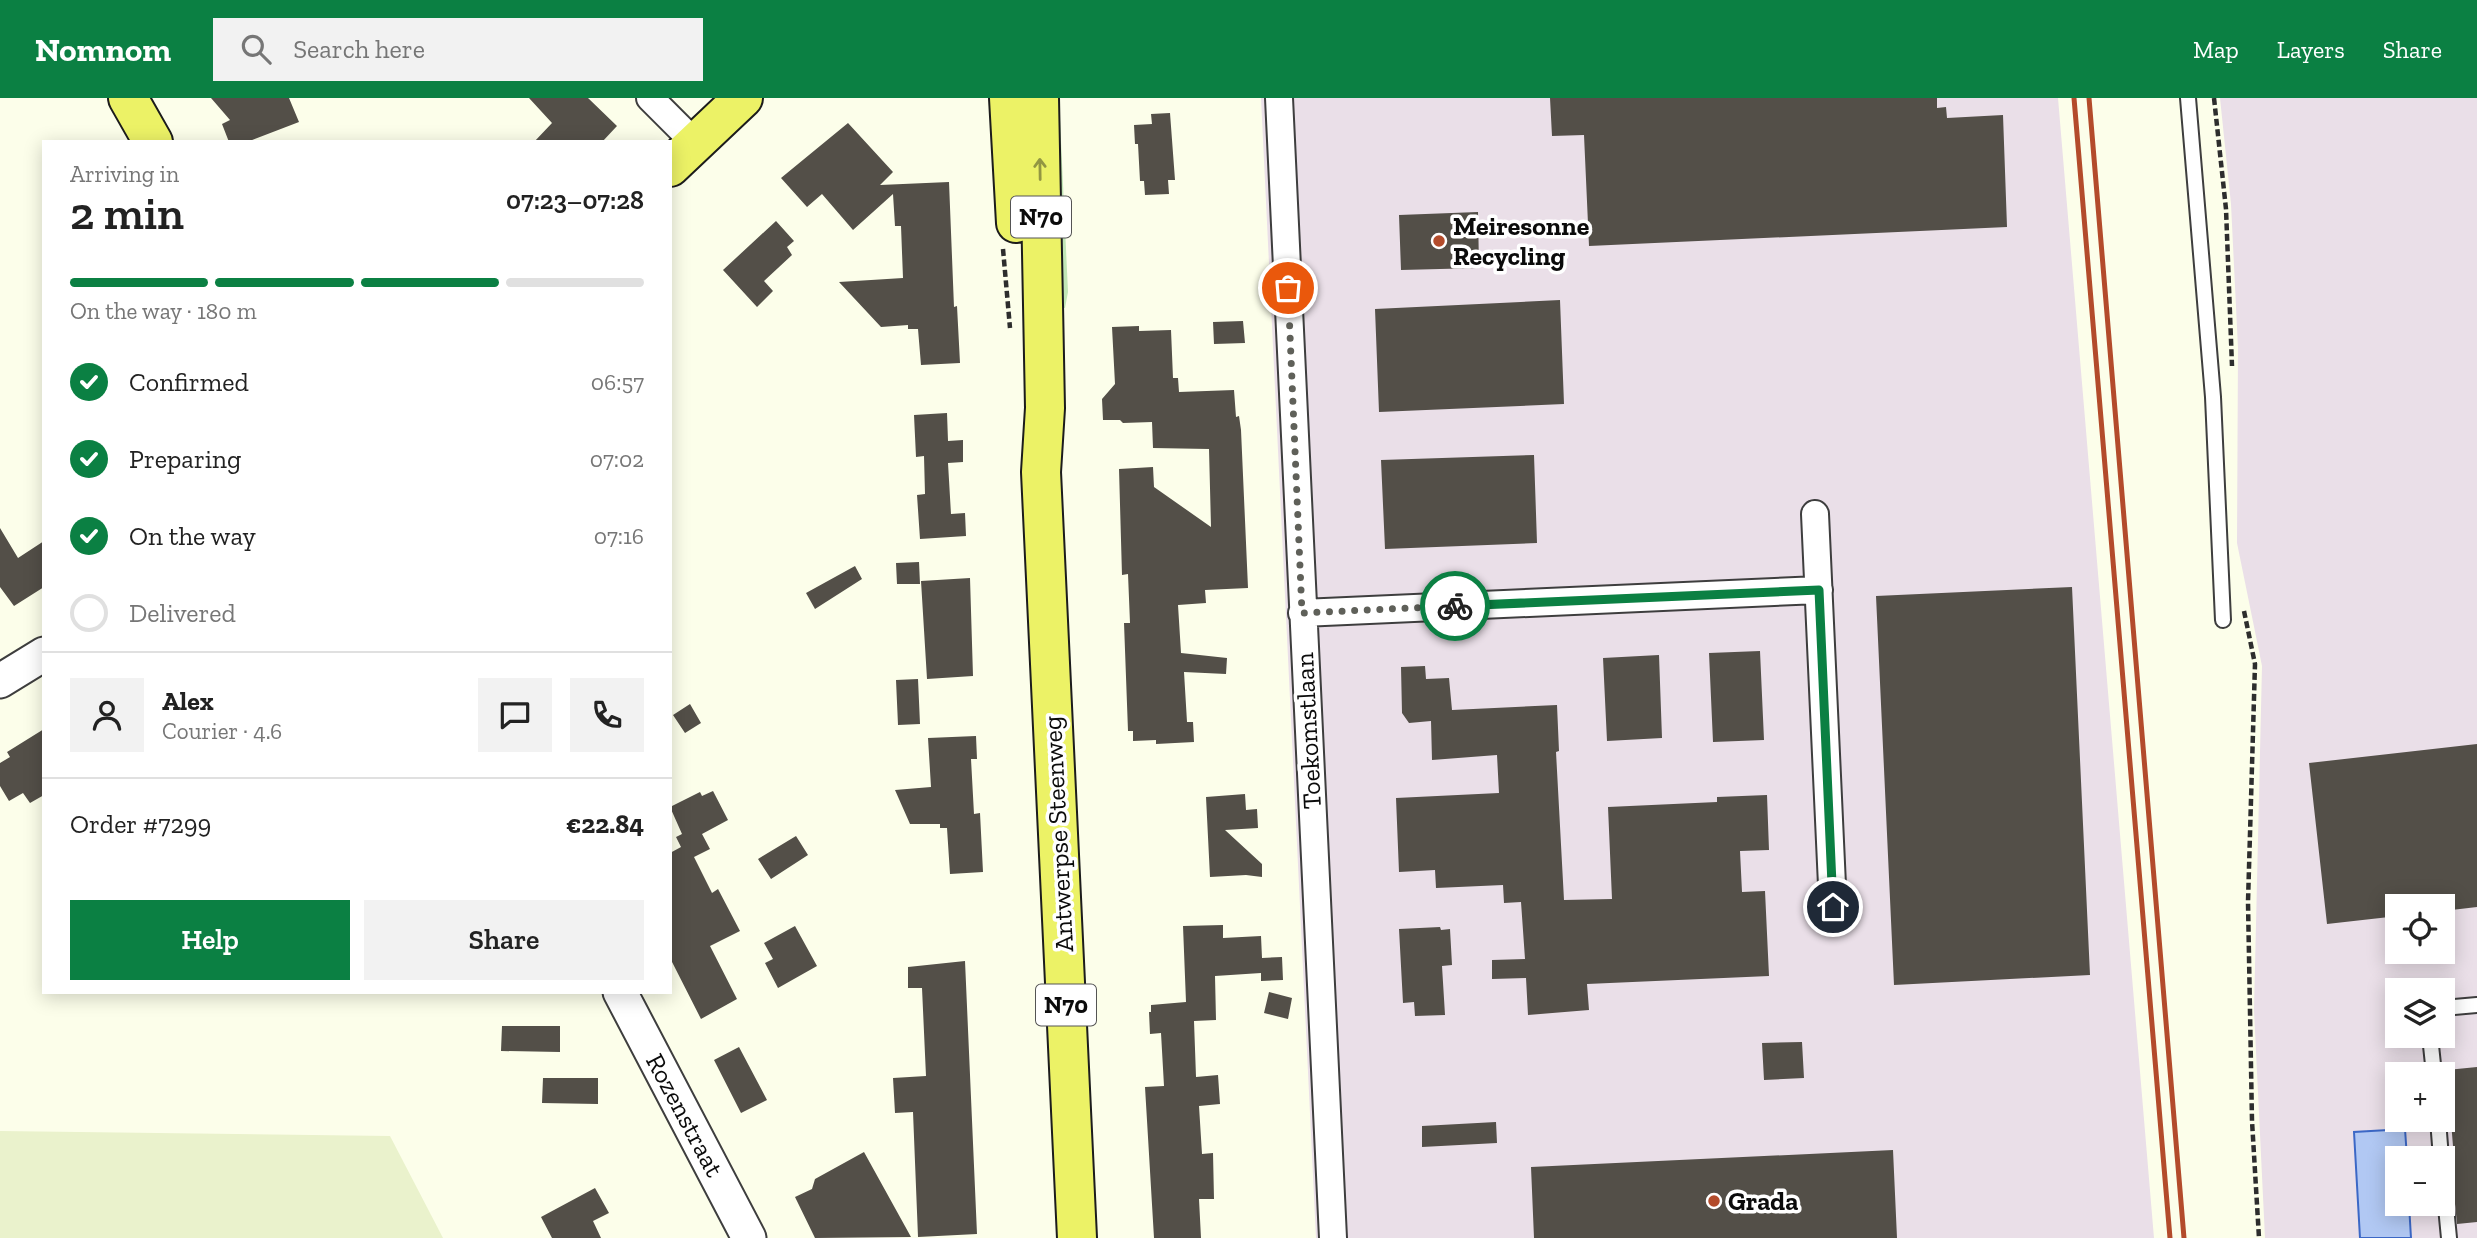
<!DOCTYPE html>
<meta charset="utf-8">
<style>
:root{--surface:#fff;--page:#f2f2f2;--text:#222;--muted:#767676;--line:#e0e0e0;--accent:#0b8043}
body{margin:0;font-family:"Zilla Slab",serif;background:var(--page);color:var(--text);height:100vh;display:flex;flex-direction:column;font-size:26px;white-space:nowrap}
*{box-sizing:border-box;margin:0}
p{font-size:23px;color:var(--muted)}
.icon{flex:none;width:38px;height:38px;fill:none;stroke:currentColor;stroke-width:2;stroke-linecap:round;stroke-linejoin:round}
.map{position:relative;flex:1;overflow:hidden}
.details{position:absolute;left:42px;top:42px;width:630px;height:854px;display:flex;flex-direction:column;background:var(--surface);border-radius:0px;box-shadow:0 4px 18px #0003}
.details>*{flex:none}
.tools{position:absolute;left:2385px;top:796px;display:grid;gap:14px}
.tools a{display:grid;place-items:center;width:70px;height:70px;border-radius:0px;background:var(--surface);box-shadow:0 4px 18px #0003;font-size:35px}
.pin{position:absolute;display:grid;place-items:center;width:60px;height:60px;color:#fff;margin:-30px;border:4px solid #fff;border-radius:50%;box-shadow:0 2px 7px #0007}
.courier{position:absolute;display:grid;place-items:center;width:70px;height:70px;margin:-35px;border:5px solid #0b8043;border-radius:50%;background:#fff;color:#222;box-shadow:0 2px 9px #0007}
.headline em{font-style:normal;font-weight:600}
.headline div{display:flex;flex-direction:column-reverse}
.headline{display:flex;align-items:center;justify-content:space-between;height:119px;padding:0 28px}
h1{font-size:46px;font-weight:600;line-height:52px}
.bar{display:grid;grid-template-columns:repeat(4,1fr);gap:10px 7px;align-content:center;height:84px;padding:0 28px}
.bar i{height:9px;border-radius:5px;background:var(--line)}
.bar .active{background:var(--accent)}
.bar p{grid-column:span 4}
.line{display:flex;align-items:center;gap:18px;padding:0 28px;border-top:2px solid var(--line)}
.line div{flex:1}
.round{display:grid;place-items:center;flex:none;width:74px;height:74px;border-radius:0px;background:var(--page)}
ol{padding:0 28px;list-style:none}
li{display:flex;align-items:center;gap:21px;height:77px}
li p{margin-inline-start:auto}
li .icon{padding:7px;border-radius:50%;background:var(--accent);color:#fff;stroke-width:4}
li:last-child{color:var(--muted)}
li i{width:38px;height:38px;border:4px solid var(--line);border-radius:50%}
.cta{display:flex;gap:14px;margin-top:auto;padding:14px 28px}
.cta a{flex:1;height:80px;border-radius:0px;background:var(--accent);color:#fff;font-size:28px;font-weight:600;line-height:80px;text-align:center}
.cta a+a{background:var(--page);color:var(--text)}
header{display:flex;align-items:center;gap:42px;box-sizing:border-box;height:98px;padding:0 35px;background:var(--accent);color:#fff}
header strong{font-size:33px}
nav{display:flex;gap:38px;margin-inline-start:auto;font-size:24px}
.search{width:490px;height:63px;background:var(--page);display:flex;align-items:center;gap:18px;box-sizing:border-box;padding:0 24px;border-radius:0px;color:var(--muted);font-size:26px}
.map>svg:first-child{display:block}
</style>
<header>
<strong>Nomnom</strong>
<div class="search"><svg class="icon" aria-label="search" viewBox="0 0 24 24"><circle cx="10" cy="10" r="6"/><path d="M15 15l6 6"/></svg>Search here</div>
<nav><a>Map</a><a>Layers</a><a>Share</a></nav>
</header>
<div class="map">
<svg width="2477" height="1140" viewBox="0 0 2477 1140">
<rect width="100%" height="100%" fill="#fcfeea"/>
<!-- industrial -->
<path fill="#eadfe8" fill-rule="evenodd" d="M1261 0H2058L2154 1140H1316Z
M2220 0H2477V1140H2265L2254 912 2262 568 2237 445 2238 250 2231 106ZM2398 808H2443V854H2398ZM2398 892H2443V938H2398ZM2398 976H2443V1022H2398ZM2398 1060H2443V1106H2398Z"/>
<!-- farmland -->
<path fill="#eaf2cc" d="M0 1033 390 1038 443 1140H0Z"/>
<!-- green -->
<path fill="#c1e6b6" d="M1048 0H1059L1068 194 1065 210 1057 209Z"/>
<!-- water -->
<path fill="#b1c8f3" stroke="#3c68c6" stroke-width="2" d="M2405 1031 2407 1060H2398V1106H2409L2411 1140H2360L2354 1034Z"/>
<!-- building -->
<path fill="#534f48" d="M211 0H289L299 24 247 44H229L222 26 230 22Z
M529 0H588L617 28 602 44H534L552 25Z
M1550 0H1937V10L1946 9 1947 20 2003 17 2007 129 1589 148 1584 37 1552 38Z
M1170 15 1175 82H1168L1169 96 1145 97 1144 83H1140L1138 46H1135L1134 27 1152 26 1151 16Z
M848 25 893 74 880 87 949 84 954 209 957 208 960 265 921 267 918 231H908V227L881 229 839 184 903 180 901 128H895L893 96 853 132 822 96 807 109 781 80Z
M1478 114 1479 170 1401 172 1399 117Z
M776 123 794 143 787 149 792 157 764 183 773 193 757 209 723 172Z
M1560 202 1564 306 1379 314 1375 211Z
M1243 223 1245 245 1214 246 1213 224Z
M1139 228V233L1171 232 1173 280H1178L1179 294 1234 292 1236 319 1239 318 1241 332 1248 490 1205 492 1206 505 1178 507 1181 555 1227 560 1226 576 1184 574 1187 624H1193L1194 644 1156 646V642L1133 643V633H1128L1124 525H1130L1128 476 1122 477 1119 371 1153 369 1154 389 1211 429 1209 351 1153 350 1152 324 1123 325 1120 322H1103L1102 301 1115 286 1112 229Z
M947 315 948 343 963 342V364L948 365 951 416 965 415 966 438 920 441 917 397 925 396 924 358 916 359 914 317Z
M1534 357 1537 445 1385 451 1381 362Z
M0 430 18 460 44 443V489L14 508 0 489Z
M919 464 920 486H897L896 465Z
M855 468 862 481 815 511 806 495Z
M970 480 973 578 927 581 921 483Z
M2072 489 2090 877 1894 887 1876 498Z
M1760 553 1764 642 1713 644 1709 555Z
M1659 557 1662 640 1607 643 1603 560Z
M1425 568 1426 581 1449 580 1452 612 1557 607 1559 653 1556 654 1564 802 1612 801 1608 709 1717 704V699L1767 697 1769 752 1740 753 1742 794 1765 793 1769 878 1587 886 1589 912 1528 917 1526 880 1492 881V862L1525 861 1521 804 1504 805 1503 787 1436 790 1435 772 1399 774 1396 700 1499 695 1497 657 1432 662 1431 623 1409 625 1402 615 1401 569Z
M918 581 920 626 898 627 896 582Z
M690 606 701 625 685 635 673 617Z
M44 631V697L30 705 23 695 9 703 0 688V665L10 659 7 654Z
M976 638 977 661H971L974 716 980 715 983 774 950 776 947 730H940V726H910L895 692 931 689 928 640Z
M2477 646V809L2443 813V808H2398V818L2327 826 2309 665Z
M713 693 728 722 702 736 710 751 694 759 712 795 718 791 740 833 710 848 737 901 701 921 670 860V755L681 749 676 739 682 736 670 709 700 694 702 698Z
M1245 696 1246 712 1257 711 1258 730 1225 732 1262 766V779L1246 777 1210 779 1206 699Z
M796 738 808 757 771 781 758 761Z
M1223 827V840L1261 838 1262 860 1282 859 1283 882 1261 883V875L1215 878 1216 922 1194 923 1196 979 1218 977 1220 1006 1199 1008 1202 1056 1213 1055 1214 1101H1199L1201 1140H1154L1145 989 1164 988 1161 935 1150 936 1149 914H1151V907L1186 904 1183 828Z
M795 828 817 868 778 890 765 865 773 861 764 845Z
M1440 829 1441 832 1450 831 1452 867 1442 868 1445 917 1415 918 1414 904 1403 905 1399 831Z
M965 863 977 1136 918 1139 913 1014 895 1015 893 980 926 978 922 890H908V869Z
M1269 894 1292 900 1288 921 1264 915Z
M502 928H560V954L501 953Z
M1802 944 1804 980 1764 982 1762 945Z
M739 949 767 1002 741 1015 714 962Z
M2477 969V1124L2457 1126 2452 1076 2444 1069 2450 1061H2454L2447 972Z
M543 980H598V1006L542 1005Z
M1496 1024 1497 1045 1422 1049V1028Z
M1893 1052 1897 1140H1534L1531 1069Z
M864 1054 911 1139 815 1140 795 1099 812 1091 815 1081Z
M595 1090 609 1115 593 1123 601 1140H552L541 1119Z"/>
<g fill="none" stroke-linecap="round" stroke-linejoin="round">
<defs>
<path id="service" d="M2188 0 2213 299 2223 522
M2443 910 2477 907
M2430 938 2434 976
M2438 1022 2441 1060
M2443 1078 2449 1140"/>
<path id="minor" d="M650 0 696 46
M1279 0 1333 1140
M1815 416 1833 809
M1302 515 1819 492"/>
<path id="tertiary" d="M0 583 44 556
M620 894 749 1140"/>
<path id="primary" d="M128 0 153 44
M1009 0 1016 125
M1039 0 1045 310 1041 374 1077 1140
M670 69 743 0"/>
</defs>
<!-- service casing -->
<use href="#service" stroke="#3e3e3e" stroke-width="18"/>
<!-- minor casing -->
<use href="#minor" stroke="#3e3e3e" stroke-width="30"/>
<!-- tertiary casing -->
<use href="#tertiary" stroke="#3e3e3e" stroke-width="37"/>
<!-- primary casing -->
<use href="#primary" stroke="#1c1c1c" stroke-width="42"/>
<!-- path -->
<path stroke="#2d2d2d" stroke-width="4.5" stroke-dasharray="7 3.5" stroke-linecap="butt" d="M2214 0 2226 111 2232 268
M1003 151 1010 230
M2244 513 2255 566 2248 804 2252 1023 2259 1140"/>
<!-- service -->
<use href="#service" stroke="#fff" stroke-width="14"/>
<!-- minor -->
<use href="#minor" stroke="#fff" stroke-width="26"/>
<!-- tertiary -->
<use href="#tertiary" stroke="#fff" stroke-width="33"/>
<!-- primary -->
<use href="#primary" stroke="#ecf266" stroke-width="38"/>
<!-- rail -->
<path stroke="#b34b2b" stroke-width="5" d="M2074 0 2170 1140
M2089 0 2184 1140"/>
</g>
<!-- one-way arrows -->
<defs><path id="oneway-shaft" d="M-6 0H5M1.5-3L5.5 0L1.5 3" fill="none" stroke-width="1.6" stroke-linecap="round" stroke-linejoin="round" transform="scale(1.75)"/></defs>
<use stroke="#929642" href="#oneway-shaft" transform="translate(1040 71) rotate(-91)"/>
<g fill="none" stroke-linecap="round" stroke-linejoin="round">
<!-- done -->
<path stroke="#5f6059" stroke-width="7" stroke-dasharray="0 12.6" d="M1288 190 1302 515 1455 508"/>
<!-- route -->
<path stroke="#0b8043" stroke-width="9" d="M1455 508 1819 492 1833 809"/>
</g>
<!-- markers -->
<g fill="#b34b2b" stroke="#fff" stroke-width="2.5">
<circle cx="1439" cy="143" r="7"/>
<circle cx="1714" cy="1103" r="7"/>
</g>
<g text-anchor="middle" stroke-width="7" stroke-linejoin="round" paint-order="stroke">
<!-- shield labels -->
<g fill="#fff" stroke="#545454" stroke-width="2">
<rect x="1011" y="98.5" width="60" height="41" rx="5"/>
<rect x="1036" y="886.5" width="60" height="41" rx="5"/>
</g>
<g font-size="24" font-weight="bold" fill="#0b0b0b">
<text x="1041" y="127">N70</text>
<text x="1066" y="915">N70</text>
</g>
<!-- poi labels -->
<g font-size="26" font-weight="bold" fill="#0b0b0b" stroke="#fff" text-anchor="start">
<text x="1453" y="137">Meiresonne<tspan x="1453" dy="30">Recycling</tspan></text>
<text x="1728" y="1112">Grada</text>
</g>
<!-- street labels -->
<g font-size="26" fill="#0b0b0b" stroke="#fff">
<text transform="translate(1308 633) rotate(-93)" y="9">Toekomstlaan</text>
<text transform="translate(1058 736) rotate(-93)" y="9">Antwerpse Steenweg</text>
<text transform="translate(685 1017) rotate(62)" y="9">Rozenstraat</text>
</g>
</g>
</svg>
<div class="tools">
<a><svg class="icon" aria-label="locate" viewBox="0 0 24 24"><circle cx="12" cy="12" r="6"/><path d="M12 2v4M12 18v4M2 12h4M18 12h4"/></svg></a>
<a><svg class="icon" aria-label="layers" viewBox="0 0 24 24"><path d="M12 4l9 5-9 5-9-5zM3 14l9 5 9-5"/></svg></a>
<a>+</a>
<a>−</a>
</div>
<div class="pin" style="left:1288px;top:190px;background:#ea580c"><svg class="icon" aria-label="bag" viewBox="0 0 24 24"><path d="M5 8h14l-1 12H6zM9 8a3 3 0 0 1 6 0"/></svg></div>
<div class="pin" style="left:1833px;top:809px;background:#1f2937"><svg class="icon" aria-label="home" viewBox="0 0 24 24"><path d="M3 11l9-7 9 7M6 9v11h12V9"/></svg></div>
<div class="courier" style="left:1455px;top:508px"><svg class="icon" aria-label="bike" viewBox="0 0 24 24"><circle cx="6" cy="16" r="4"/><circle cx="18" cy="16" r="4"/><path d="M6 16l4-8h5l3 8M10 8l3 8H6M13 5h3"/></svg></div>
<section class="details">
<div class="headline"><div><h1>2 min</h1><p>Arriving in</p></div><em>07:23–07:28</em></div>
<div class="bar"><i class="active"></i><i class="active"></i><i class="active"></i><i></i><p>On the way · 180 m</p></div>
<ol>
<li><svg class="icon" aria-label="check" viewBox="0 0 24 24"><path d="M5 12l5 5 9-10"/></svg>Confirmed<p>06:57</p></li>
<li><svg class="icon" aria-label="check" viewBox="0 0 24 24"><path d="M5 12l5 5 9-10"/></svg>Preparing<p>07:02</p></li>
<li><svg class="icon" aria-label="check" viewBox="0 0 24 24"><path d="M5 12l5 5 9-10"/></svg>On the way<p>07:16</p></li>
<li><i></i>Delivered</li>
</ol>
<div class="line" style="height:126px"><a class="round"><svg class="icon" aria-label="person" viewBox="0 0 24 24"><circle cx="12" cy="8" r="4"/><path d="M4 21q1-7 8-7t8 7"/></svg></a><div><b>Alex</b><p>Courier · 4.6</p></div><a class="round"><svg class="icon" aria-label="chat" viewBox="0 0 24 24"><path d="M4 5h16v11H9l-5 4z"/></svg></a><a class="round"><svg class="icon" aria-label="phone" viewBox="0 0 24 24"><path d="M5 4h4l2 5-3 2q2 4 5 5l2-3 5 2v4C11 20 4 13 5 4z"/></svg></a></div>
<div class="line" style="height:91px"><div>Order #7299</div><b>€22.84</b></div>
<div class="cta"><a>Help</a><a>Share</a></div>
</section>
</div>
